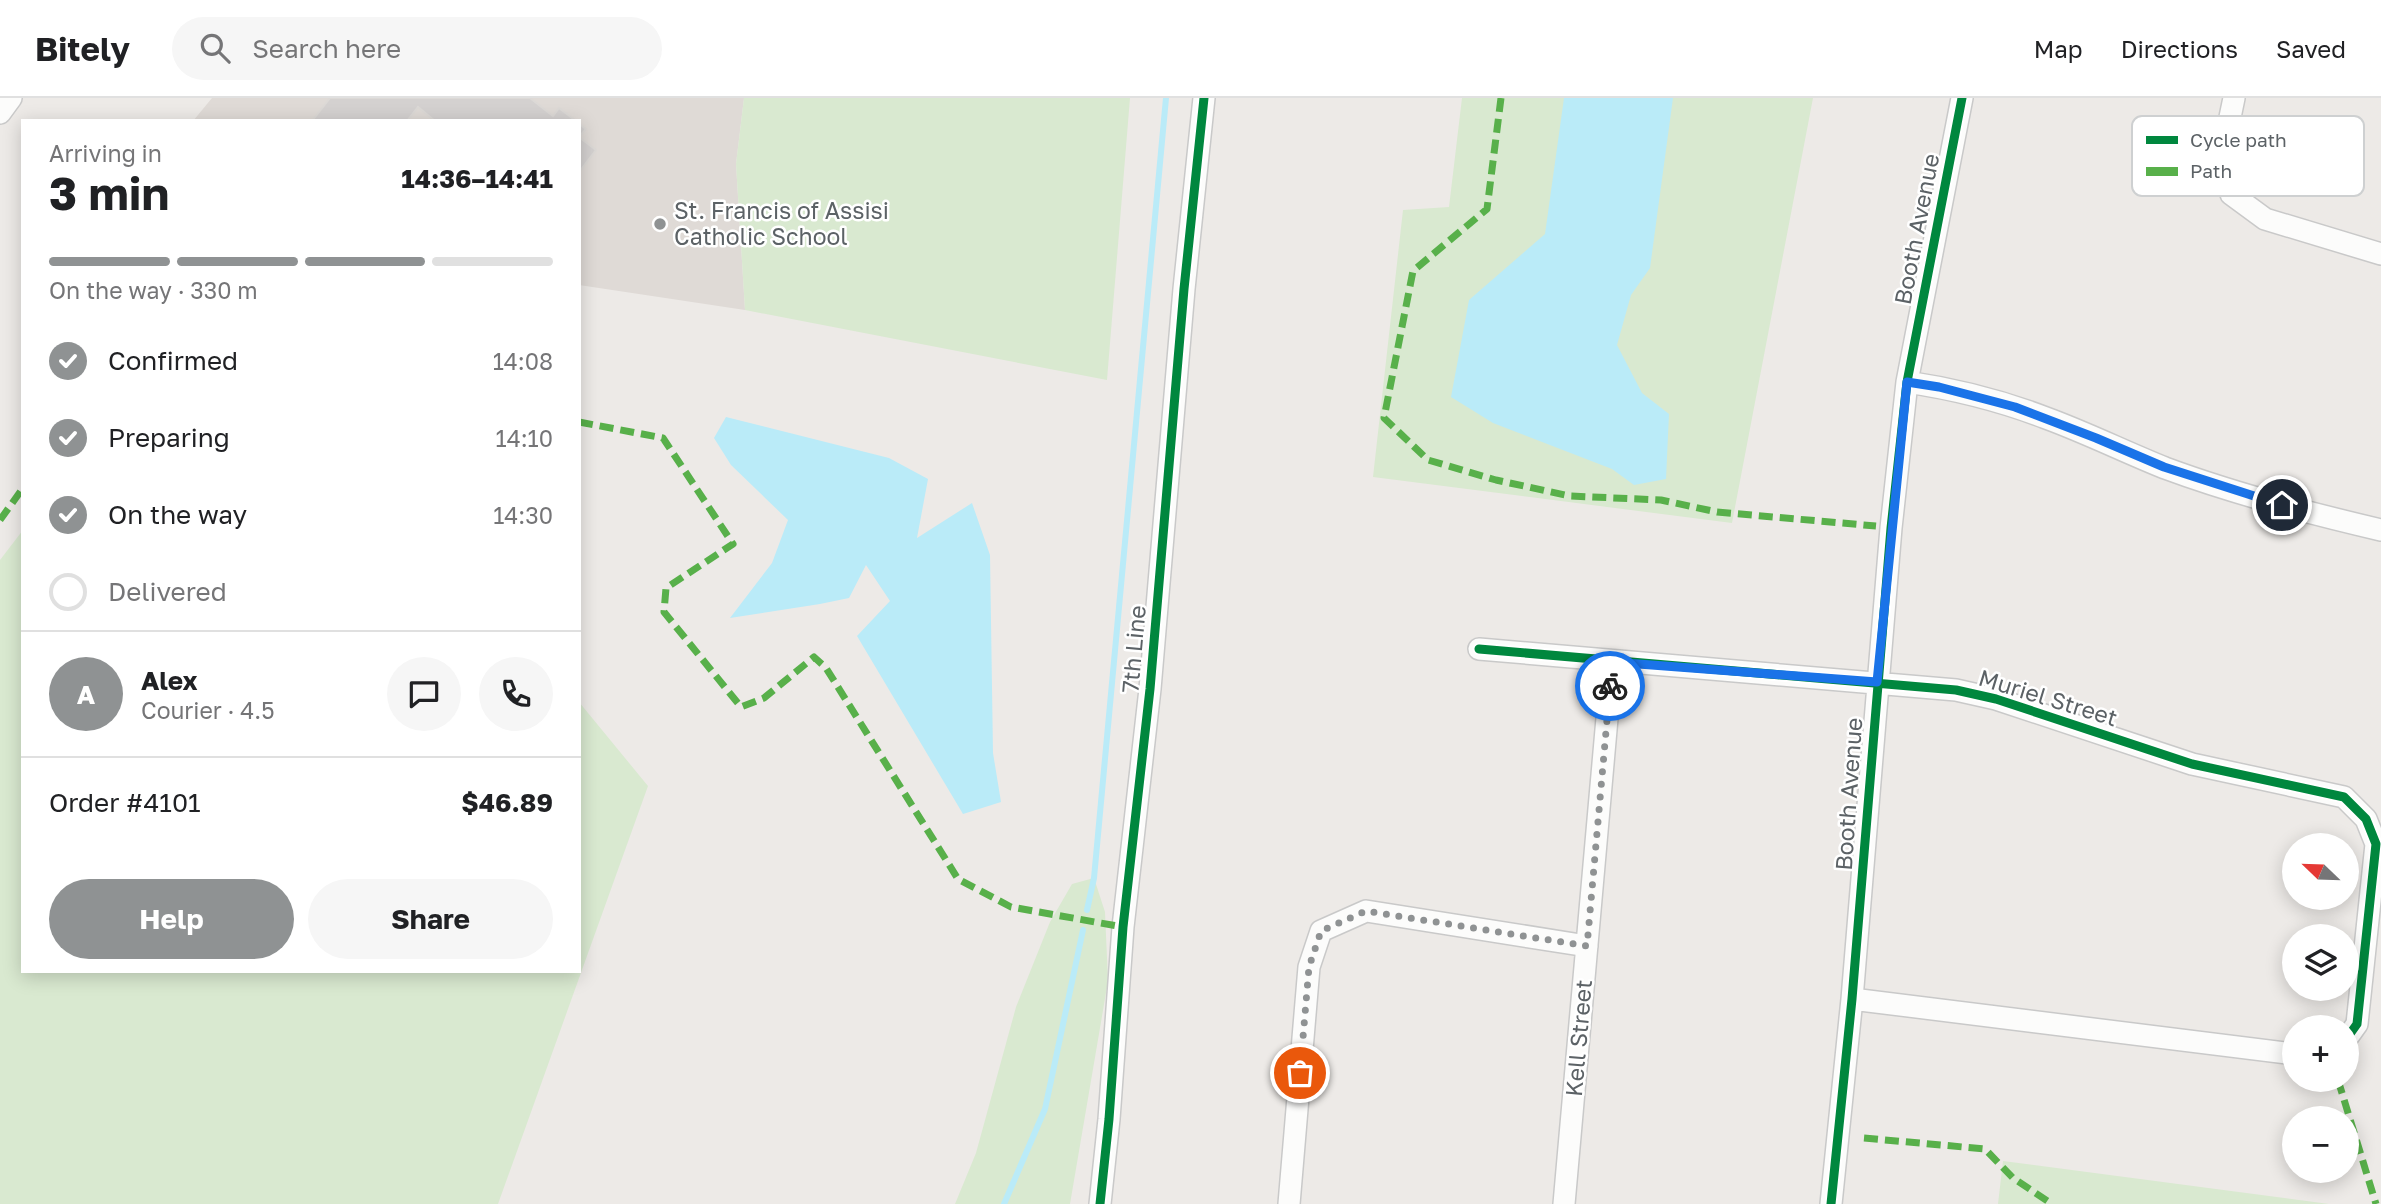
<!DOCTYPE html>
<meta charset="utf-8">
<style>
:root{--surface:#fff;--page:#f6f6f6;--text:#202124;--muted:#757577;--line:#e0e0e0;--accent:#8f9293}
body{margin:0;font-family:"Golos Text",sans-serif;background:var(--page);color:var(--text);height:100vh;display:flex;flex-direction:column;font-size:26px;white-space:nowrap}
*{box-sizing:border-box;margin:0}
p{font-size:23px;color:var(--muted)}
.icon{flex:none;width:38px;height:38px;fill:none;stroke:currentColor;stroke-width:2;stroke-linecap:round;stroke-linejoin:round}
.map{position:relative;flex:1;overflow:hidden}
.drawer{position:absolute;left:21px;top:21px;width:560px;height:854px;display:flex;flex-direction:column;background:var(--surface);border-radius:0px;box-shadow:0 4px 18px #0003}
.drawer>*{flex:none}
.needle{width:46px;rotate:293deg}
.tools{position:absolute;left:2282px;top:735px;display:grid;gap:14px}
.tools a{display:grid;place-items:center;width:77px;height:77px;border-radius:50%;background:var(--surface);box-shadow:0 4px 18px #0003;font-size:35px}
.pin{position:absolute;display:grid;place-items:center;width:60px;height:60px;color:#fff;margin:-30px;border:4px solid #fff;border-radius:50%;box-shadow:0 2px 7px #0007}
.courier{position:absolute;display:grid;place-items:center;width:70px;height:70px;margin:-35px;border:5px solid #1a73e8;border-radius:50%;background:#fff;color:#222;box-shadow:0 2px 9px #0007}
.headline em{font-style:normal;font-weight:700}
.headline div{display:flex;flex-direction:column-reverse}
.headline{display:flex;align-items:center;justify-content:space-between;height:119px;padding:0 28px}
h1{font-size:46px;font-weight:700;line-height:52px}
.bar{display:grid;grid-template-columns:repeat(4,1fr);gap:10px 7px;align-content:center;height:84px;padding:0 28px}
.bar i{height:9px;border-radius:5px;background:var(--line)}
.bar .selected{background:var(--accent)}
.bar p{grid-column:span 4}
.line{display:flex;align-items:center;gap:18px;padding:0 28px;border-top:2px solid var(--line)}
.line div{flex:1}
.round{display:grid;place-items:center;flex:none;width:74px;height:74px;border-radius:37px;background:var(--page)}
ol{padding:0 28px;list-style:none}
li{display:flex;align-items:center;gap:21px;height:77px}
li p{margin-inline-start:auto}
li .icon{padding:7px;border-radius:50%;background:var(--accent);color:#fff;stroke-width:4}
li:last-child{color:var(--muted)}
li i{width:38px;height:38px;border:4px solid var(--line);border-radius:50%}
.button{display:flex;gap:14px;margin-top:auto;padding:14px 28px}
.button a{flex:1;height:80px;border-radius:42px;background:var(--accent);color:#fff;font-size:28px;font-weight:700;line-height:80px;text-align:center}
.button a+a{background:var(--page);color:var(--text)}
header{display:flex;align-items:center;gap:42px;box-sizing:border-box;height:98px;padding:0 35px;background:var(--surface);border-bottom:2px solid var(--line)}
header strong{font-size:33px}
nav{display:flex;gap:38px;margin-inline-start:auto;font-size:24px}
.search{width:490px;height:63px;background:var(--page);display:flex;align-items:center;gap:18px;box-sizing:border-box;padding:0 24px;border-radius:38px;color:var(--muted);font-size:26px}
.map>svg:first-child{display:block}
</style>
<header>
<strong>Bitely</strong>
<div class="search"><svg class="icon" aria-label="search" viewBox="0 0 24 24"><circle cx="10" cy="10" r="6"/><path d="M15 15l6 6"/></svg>Search here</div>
<nav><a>Map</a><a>Directions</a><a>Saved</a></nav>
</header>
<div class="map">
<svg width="2381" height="1106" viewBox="0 0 2381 1106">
<rect width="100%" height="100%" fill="#edeae7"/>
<!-- education -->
<path fill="#dfdad6" d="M212 0H744L736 66 745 212 579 187V23H193Z"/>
<!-- green -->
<path fill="#d9e9d0" d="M744 0H1130L1107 282 745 212 736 66Z
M1462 0H1813L1732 425 1373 379 1403 112 1449 109Z
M23 432V873H579V604L648 688 498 1106H0V462Z
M1094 780 1105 814 1108 883 1070 1106H955L976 1055 1016 909 1050 824 1072 786Z
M2003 1063 2329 1106H1998Z"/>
<!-- water -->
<path fill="#baebf8" d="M1564 0H1673L1650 170 1631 197 1617 247 1642 295 1669 316 1666 381 1634 387 1612 371 1493 325 1451 299 1469 202 1545 136Z
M726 319 889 360 928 381 917 440 972 405 990 457 993 655 1001 704 963 716 857 538 890 503 866 467 849 500 820 506 730 520 772 465 788 422 731 367 714 340Z"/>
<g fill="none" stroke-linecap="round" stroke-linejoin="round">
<!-- stream -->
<path stroke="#baebf8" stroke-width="6" d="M1087 812 1094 780 1166 0
M1004 1106 1045 1011 1083 832"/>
</g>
<!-- building -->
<path fill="#d4d1d0" stroke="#dcd9d6" stroke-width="2" d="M330 0H530L553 18 559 10 576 23H435L418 9 407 23H312Z
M579 26 586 31 579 39 596 52 579 74Z"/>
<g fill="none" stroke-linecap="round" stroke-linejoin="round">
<defs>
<path id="minor" d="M2234 0 2223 53 2231 96 2265 121 2381 156
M0 15 11 0
M1907 284C1954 291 2002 303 2046 320 2087 335 2125 354 2165 370 2235 396 2308 415 2381 432
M1479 551 1956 592 1996 601 2192 666 2344 699 2366 721 2376 746 2357 926 2347 940
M1852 901 2294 956
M1100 1106 1109 1021 1123 829 1150 591 1184 191 1204 0
M1289 1106 1309 869 1321 833 1366 813 1587 848
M1564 1106 1612 564
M1831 1106 1852 901 1891 430 1907 284 1962 0"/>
</defs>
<!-- minor casing -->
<use href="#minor" stroke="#c9c9c9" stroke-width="24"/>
<!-- minor -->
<use href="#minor" stroke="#fcfcfb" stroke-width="21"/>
<!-- quiet -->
<path stroke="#58b04a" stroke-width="7" stroke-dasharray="14 7" stroke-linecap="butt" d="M1501 0 1487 111 1413 173 1384 320 1428 362 1496 382 1570 398 1661 402 1717 414 1876 428
M579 324 663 340 733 446 666 490 664 514 741 609 764 600 814 559 826 570 958 781 1011 809 1123 829
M0 422 23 390
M2338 982 2376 1106
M1864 1040 1985 1051 2013 1080 2052 1106"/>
<defs>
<path id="cycleway" d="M1479 551 1956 592 1996 601 2192 666 2344 699 2366 721 2376 746 2357 926 2347 940
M1100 1106 1109 1021 1123 829 1150 591 1184 191 1204 0
M1831 1106 1852 901 1891 430 1907 284 1962 0"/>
</defs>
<!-- cycleway casing -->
<use href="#cycleway" stroke="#fff" stroke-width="13"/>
<!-- cycleway -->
<use href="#cycleway" stroke="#00873e" stroke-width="9"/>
</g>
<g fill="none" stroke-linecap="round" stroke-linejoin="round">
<!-- done -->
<path stroke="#8f9293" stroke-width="7" stroke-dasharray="0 12.6" d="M1300 975 1309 869 1321 833 1366 813 1587 848 1610 588"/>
<!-- route -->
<path stroke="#1a73e8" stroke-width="9" d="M1610 588 1612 564 1877 584 1907 284 1939 289 2015 309 2096 340 2164 369 2282 407"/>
</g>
<!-- markers -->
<circle fill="#8f9293" stroke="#fff" stroke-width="2.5" cx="660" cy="126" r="7"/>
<g text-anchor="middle" stroke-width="5" stroke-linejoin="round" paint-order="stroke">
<!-- poi labels -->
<g font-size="23" fill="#5c6266" stroke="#fff" text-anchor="start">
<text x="674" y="121">St. Francis of Assisi<tspan x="674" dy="26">Catholic School</tspan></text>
</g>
<!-- street labels -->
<g font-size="23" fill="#5c6266" stroke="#fff">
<text transform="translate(1917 131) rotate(-79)" y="8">Booth Avenue</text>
<text transform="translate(1134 551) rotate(-85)" y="8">7th Line</text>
<text transform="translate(2048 600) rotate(17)" y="8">Muriel Street</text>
<text transform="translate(1849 696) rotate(-86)" y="8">Booth Avenue</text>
<text transform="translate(1579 940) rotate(-85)" y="8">Kell Street</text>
</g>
</g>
<!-- legend -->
<rect x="2132" y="18" width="232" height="80" rx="10" fill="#fff" stroke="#ced0d1" stroke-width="2"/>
<rect x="2146" y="38" width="32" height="8" fill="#00873e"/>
<rect x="2146" y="69" width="32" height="9" fill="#58b04a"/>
<g font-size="19" fill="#5c6266">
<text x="2190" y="49">Cycle path</text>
<text x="2190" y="80">Path</text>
</g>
</svg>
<div class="tools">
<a><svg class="needle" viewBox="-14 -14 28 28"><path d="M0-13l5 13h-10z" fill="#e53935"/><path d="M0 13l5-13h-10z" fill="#757577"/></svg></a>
<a><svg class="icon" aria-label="layers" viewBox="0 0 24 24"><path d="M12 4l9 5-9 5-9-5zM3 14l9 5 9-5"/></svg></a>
<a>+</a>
<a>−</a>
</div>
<div class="pin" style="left:1300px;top:975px;background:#ea580c"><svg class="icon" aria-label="bag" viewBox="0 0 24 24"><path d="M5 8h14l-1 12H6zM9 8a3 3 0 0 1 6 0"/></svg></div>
<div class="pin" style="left:2282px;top:407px;background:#1f2937"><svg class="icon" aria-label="home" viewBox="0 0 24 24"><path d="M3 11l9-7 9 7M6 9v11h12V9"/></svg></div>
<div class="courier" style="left:1610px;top:588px"><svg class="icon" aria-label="bike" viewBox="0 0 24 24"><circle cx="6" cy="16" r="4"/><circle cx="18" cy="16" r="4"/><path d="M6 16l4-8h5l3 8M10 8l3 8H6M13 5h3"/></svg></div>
<section class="drawer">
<div class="headline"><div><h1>3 min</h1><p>Arriving in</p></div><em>14:36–14:41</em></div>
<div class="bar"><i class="selected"></i><i class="selected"></i><i class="selected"></i><i></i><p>On the way · 330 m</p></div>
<ol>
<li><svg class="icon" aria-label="check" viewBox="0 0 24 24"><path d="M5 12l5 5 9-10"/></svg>Confirmed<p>14:08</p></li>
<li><svg class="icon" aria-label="check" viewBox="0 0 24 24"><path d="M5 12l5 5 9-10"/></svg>Preparing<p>14:10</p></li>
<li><svg class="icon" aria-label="check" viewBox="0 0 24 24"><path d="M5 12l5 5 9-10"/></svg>On the way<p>14:30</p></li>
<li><i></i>Delivered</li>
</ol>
<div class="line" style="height:126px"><b class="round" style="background:var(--accent);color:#fff">A</b><div><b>Alex</b><p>Courier · 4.5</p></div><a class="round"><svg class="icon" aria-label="chat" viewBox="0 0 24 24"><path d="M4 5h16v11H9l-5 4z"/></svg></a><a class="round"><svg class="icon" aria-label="phone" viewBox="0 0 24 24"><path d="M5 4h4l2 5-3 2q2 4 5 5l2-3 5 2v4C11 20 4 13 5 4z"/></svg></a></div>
<div class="line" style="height:91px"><div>Order #4101</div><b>$46.89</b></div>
<div class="button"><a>Help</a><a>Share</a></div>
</section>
</div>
